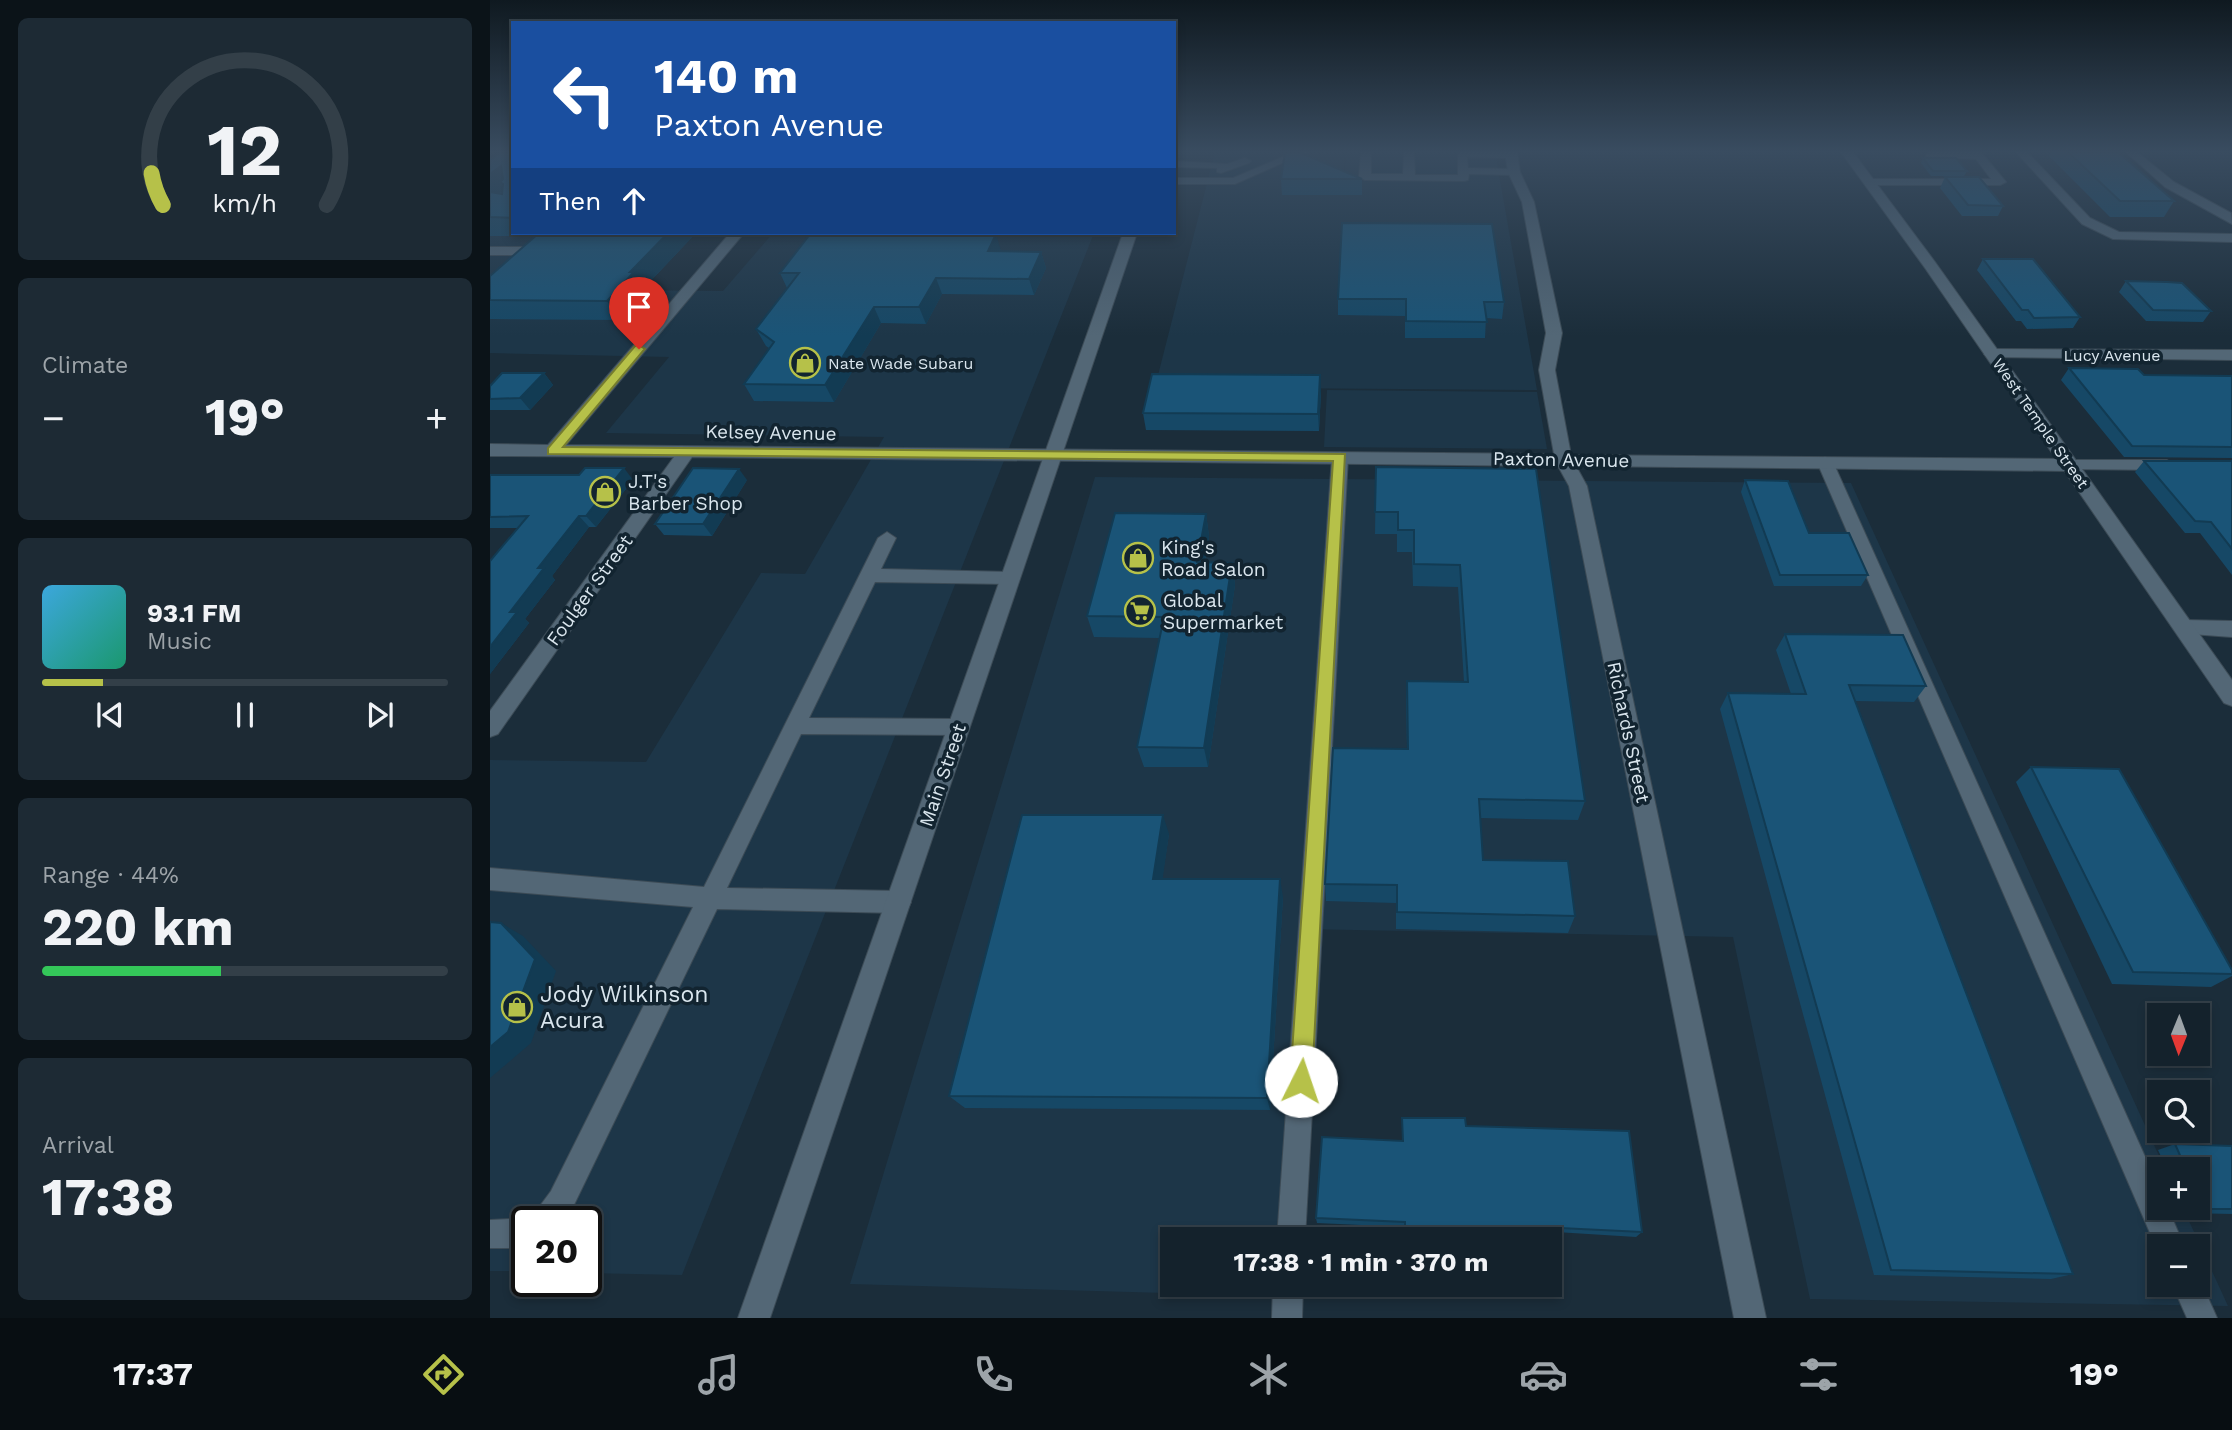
<!DOCTYPE html>
<html lang="en">
<head>
<meta charset="utf-8">
<style>
	:root { --surface:#14222c; --page:#1d2a34; --text:#f1f3f6; --muted:#9da4a9; --line:#333f48; --accent:#b6c149 }
	body { margin:0; font-family:"Work Sans",sans-serif; background:var(--page); color:var(--text); height:100vh; display:flex; flex-direction:column; font-size:26px; white-space:nowrap }
	* { box-sizing:border-box; margin:0 }
	p { font-size:23px; color:var(--muted) }
	.icon { flex:none; width:38px; height:38px; fill:none; stroke:currentColor; stroke-width:2; stroke-linecap:round; stroke-linejoin:round }
	.map { position:relative; flex:1; overflow:hidden }
	.side { display:flex; flex-direction:column; gap:18px; padding:18px; background:#0b1318; width:490px }
	.side>* { flex:none }
	.top-card { position:absolute; left:21px; top:21px; width:665px; height:214px; border-radius:0px; box-shadow:0 4px 10px #0003,0 0 0 2px var(--line); background:#1a4fa0; color:#fff; overflow:hidden }
	.needle { width:46px; rotate:181deg }
	.tools { position:absolute; left:1657px; top:1003px; display:grid; gap:14px }
	.tools a { display:grid; place-items:center; width:63px; height:63px; border-radius:0px; background:var(--surface); box-shadow:0 4px 10px #0003,0 0 0 2px var(--line); font-size:35px }
	.speed { position:absolute; left:21px; top:1206px; display:flex; gap:14px; font-size:35px; font-weight:700; text-align:center }
	.speed>* { display:grid; place-content:center; width:91px; height:91px; border-radius:50%; background:var(--surface); box-shadow:0 4px 10px #0003,0 0 0 2px var(--line); line-height:1 }
	.speed .limit { border:4px solid #111; border-radius:10px; background:#fff; color:#111 }
	.pin { position:absolute; display:grid; place-items:center; width:60px; height:60px; color:#fff; margin:-72px -30px; border-radius:50% 50% 50% 0; rotate:-45deg; box-shadow:0 0 7px #0007 }
	.pin .icon { rotate:45deg }
	.me { position:absolute; width:77px; margin:-38px; rotate:4deg; stroke-linejoin:round; filter:drop-shadow(0 0 5px #0008) }
	.turn { display:flex; align-items:center; gap:24px; height:147px; padding:0 28px; font-size:32px }
	.turn .icon { width:91px; height:91px; stroke-width:2.5 }
	.turn b { display:block; font-size:49px; line-height:60px }
	.then { display:flex; align-items:center; height:66px; padding:0 28px; background:#0003; gap:14px; font-size:26px }
	.big { font-size:52px; font-weight:700; line-height:1.1 }
	.side .card { flex:1; display:flex; flex-direction:column; justify-content:center; gap:10px; min-width:0; padding:0 24px; border-radius:10px; background:var(--page) }
	.side .dial { align-items:center; gap:0 }
	.dial svg { height:182px; overflow:visible; fill:none; stroke:var(--line); stroke-width:7; stroke-linecap:round; text-anchor:middle }
	.dial text { fill:var(--text); stroke:none }
	.song { display:flex; align-items:center; gap:21px }
	.cover { width:84px; height:84px; border-radius:10px; background:linear-gradient(135deg,hsl(200 70% 55%),hsl(160 70% 35%)) }
	.played { height:7px; border-radius:4px; background:linear-gradient(90deg,var(--accent) 15%,var(--line) 15%) }
	.keys { display:flex; justify-content:space-around; direction:ltr }
	.heat { display:flex; justify-content:space-between; align-items:center; font-size:38px; direction:ltr }
	.charge { height:10px; border-radius:5px; background:linear-gradient(90deg,#34c759 44%,var(--line) 0) }
	.trip { position:absolute; left:670px; top:1227px; width:402px; height:70px; border-radius:0px; background:var(--surface); box-shadow:0 4px 10px #0003,0 0 0 2px var(--line); font-weight:700; line-height:70px; text-align:center }
	.menu { display:flex; height:112px; justify-content:space-around; align-items:center; background:#080e12; color:var(--muted) }
	.menu .icon { width:49px; height:49px }
	.menu .selected { color:var(--accent) }
	.menu b { font-size:32px; color:var(--text) }
	main { display:flex; flex:1; min-height:0 }
	.map>svg:first-child { display:block }
	.built { fill:#1d3648; fill-rule:evenodd }
	.lines { fill:none; stroke-linecap:round; stroke-linejoin:round }
	.lane-casing { stroke:#3c4b56; stroke-width:2 }
	.street-casing { stroke:#3c4b56; stroke-width:2 }
	.secondary-casing { stroke:#3c4b56; stroke-width:2 }
	.lane { fill:#536776; fill-rule:evenodd }
	.street { fill:#536776; fill-rule:evenodd }
	.secondary { fill:#536776; fill-rule:evenodd }
	.wall { fill:#164866 }
	.shaded-wall { fill:#123b53 }
	.building { fill:#1a5477; stroke:#123b53; stroke-width:2 }
	.route { fill:#b6c149; stroke:#767d2f; stroke-width:2 }
	.labels { text-anchor:middle; stroke-width:7; stroke-linejoin:round; paint-order:stroke }
	.far-street-label { font-size:16px; fill:#dae6ee; stroke:#122430 }
	.far-poi-label { font-size:16px; fill:#dae6ee; stroke:#122430; text-anchor:start }
	.street-label { font-size:19px; fill:#dae6ee; stroke:#122430 }
	.poi-label { font-size:19px; fill:#dae6ee; stroke:#122430; text-anchor:start }
	.near-poi-label { font-size:23px; fill:#dae6ee; stroke:#122430; text-anchor:start }
</style>
</head>
<body>
<main>
<section class="side">
<div class="card dial"><svg viewBox="0 0 100 80">
<path d="M14 69A42 42 0 1 1 86 69"/>
<path d="M14 69A42 42 0 0 1 9 55" stroke="#b6c149"/>
<text x="50" y="56" font-size="32" font-weight="700">12</text>
<text x="50" y="72" font-size="11">km/h</text>
</svg></div>
<div class="card"><p>Climate</p>
<div class="heat"><a>−</a><b class="big">19°</b><a>+</a></div>
</div>
<div class="card">
<div class="song"><i class="cover"></i><div><b>93.1 FM</b><p>Music</p></div></div>
<div class="played"></div>
<div class="keys"><svg class="icon" aria-label="previous" viewBox="0 0 24 24"><path d="M18 5L8 12l10 7zM5 5v14"/></svg><svg class="icon" aria-label="pause" viewBox="0 0 24 24"><path d="M8 5v14M16 5v14"/></svg><svg class="icon" aria-label="next" viewBox="0 0 24 24"><path d="M6 5l10 7-10 7zM19 5v14"/></svg></div>
</div>
<div class="card"><p>Range · 44%</p><b class="big">220 km</b><div class="charge"></div></div>
<div class="card"><p>Arrival</p><b class="big">17:38</b></div>
</section>
<div class="map">
<svg width="1742" height="1318" viewBox="0 0 1742 1318">
	<rect width="100%" height="100%" fill="#1b2d3a"/>
	<g class="built">
		<path d="M725 152H855L853 196 856 152H1005L1047 390 665 387Z"/>
		<path d="M23 153V233H74L0 299V171Z"/>
		<path d="M283 233H604L192 1275 96 1273V1222H37V1271H0V760L156 762 271 573 315 574 394 437 116 433 179 357 0 353V302L15 289 233 291Z"/>
		<path d="M837 390 1047 392 1057 449 834 447Z"/>
		<path d="M605 477 1361 483 1675 1169H1670V1208H1693L1738 1306 1320 1299 1243 937 812 929 786 1239H682V1284L783 1285 782 1296 360 1284ZM1670 1246H1708V1284H1670Z"/>
	</g>
	<g class="lines">
		<g class="lane-casing">
			<g id="lane">
				<path d="M804 152H817L745 184H684V178H743Z"/>
				<path d="M871 152H881V174H913L914 152H924L925 175H968V152L1025 153 1026 155 1021 158 977 157 978 168 1024 169 1030 172 1024 175 979 174 978 180 974 181 875 180 869 177Z"/>
				<path d="M1441 152H1491L1516 182 1510 185H1379L1373 182 1379 179H1501L1486 159 1437 157 1436 155Z"/>
				<path d="M1526 152H1537L1600 218 1629 232 1742 234V242L1623 239 1592 224Z"/>
				<path d="M1636 152H1647L1684 182 1741 213 1742 224 1675 187Z"/>
				<path d="M755 158 761 161 759 163 731 173 727 172V168L684 167V161L737 164Z"/>
				<path d="M0 247H52L58 251 52 255H0Z"/>
				<path d="M850 452 858 457 815 1239H787L842 457Z"/>
				<path d="M1335 457 1343 462 1670 1190V1208H1678L1694 1246H1670V1256L1327 462Z"/>
				<path d="M1580 460H1677L1685 465 1677 470 1574 469 1572 465Z"/>
				<path d="M397 532 406 538 391 569 520 572 526 573 529 578 526 583 520 584 385 582 319 718 469 719 476 721 479 727 476 733 469 735 311 734 237 888 409 891 417 894 421 902 417 910 409 913 227 909 81 1211 73 1222H37V1245L27 1248H0V1220L41 1218 61 1191 203 907 0 890V868L214 887 388 538Z"/>
				<path d="M1708 1275 1727 1318H1697L1682 1284H1708Z"/>
				<path d="M783 1284H813L812 1318H782Z"/>
			</g>
		</g>
		<g class="street-casing">
			<g id="street">
				<path d="M1015 152H1027L1030 172 1044 202 1072 333 1065 370 1081 455 1580 459 1589 465 1580 471 1086 466 1097 486 1276 1318H1244L1079 486 1068 466 202 457 8 734 0 737V711L184 457 0 456V444L58 445 240 233H254L76 445 1064 454 1049 370 1056 333 1032 202 1018 172Z"/>
				<path d="M1502 349 1742 350V360L1497 357 1494 354Z"/>
				<path d="M1694 620 1742 621V637L1687 633 1684 628 1687 623Z"/>
			</g>
		</g>
		<g class="secondary-casing">
			<g id="secondary">
				<path d="M1351 152H1363L1445 262 1742 680V706L1734 703 1435 268Z"/>
				<path d="M633 233H647L280 1318H248Z"/>
			</g>
		</g>
		<use href="#lane" class="lane"/>
		<use href="#street" class="street"/>
		<use href="#secondary" class="secondary"/>
	</g>
	<g class="wall">
		<path d="M23 152V233H206L154 288 156 291 130 320 0 319V276L45 236H0V160Z"/>
		<path d="M1561 152H1628L1684 201 1674 217H1620L1559 156Z"/>
		<path d="M1433 158 1477 171 1474 176H1441L1431 163Z"/>
		<path d="M1455 177 1513 206 1508 216H1472L1450 188Z"/>
		<path d="M791 179H872V195H792Z"/>
		<path d="M1002 224 1014 302 1012 319 996 318 995 338H915V316L848 315V299Z"/>
		<path d="M511 251 551 252 556 268 544 295 452 294 436 324 391 323 344 402 264 401 254 384 279 348 276 346 266 329 297 288 290 273Z"/>
		<path d="M1493 259 1590 317 1583 328 1537 329 1531 321H1526L1487 270Z"/>
		<path d="M1636 281 1721 311 1713 322 1656 321 1629 292Z"/>
		<path d="M1579 368 1654 375 1742 376V458L1634 457 1571 380Z"/>
		<path d="M54 373 63 385 40 410H0V386Z"/>
		<path d="M831 392 829 431 656 430 653 413Z"/>
		<path d="M1654 461H1742V575L1710 533H1695L1645 472Z"/>
		<path d="M886 467 1046 469 1095 801 1088 820 990 818 993 860 1085 916 1078 933 906 929V903L836 901 835 884 917 749 916 701 917 681 974 682 968 587 923 586 922 552H907V534H885Z"/>
		<path d="M0 475 143 480 106 527H99L62 576 65 580 35 619 39 623 0 674 28 528H0Z"/>
		<path d="M257 480 222 536 174 535 165 524Z"/>
		<path d="M1255 480 1319 533 1378 575 1371 586H1284L1251 492Z"/>
		<path d="M716 514 719 536 715 562 742 563 745 585 718 767H654L647 747 669 638 604 637 597 616Z"/>
		<path d="M1295 634 1436 686 1424 702 1365 701 1583 1274 1561 1279 1384 1275 1230 709 1238 693 1301 694 1286 650Z"/>
		<path d="M1541 767 1742 970V976L1721 987 1622 984 1526 782Z"/>
		<path d="M679 834 672 879 793 897 780 1110 475 1108 459 1096Z"/>
		<path d="M912 1118 976 1126 1152 1232 1146 1237 1050 1231V1234L1046 1238 995 1236V1233L914 1234V1227L827 1223 826 1218 912 1141Z"/>
		<path d="M1685 1144 1742 1146V1214L1697 1213 1694 1208H1708V1169H1677L1668 1150Z"/>
	</g>
	<g class="shaded-wall">
		<path d="M11 166 13 184 10 182 15 189 0 200V207V174Z"/>
		<path d="M178 233H206L154 288 156 291 130 320 117 301 140 272Z"/>
		<path d="M506 234 511 251 503 267 498 251Z"/>
		<path d="M551 252 556 268 544 295 539 279Z"/>
		<path d="M446 278 452 294 436 324 429 307Z"/>
		<path d="M384 307 391 323 344 402 335 385Z"/>
		<path d="M54 373 63 385 40 410 30 398Z"/>
		<path d="M830 375 831 392 829 431 828 414Z"/>
		<path d="M134 468 143 480 106 527 96 516Z"/>
		<path d="M249 469 257 480 222 536 213 524Z"/>
		<path d="M716 514 719 536 711 584 707 562Z"/>
		<path d="M89 516 99 527 62 576 65 580 35 619 39 623 0 674V647L48 568Z"/>
		<path d="M742 563 745 585 718 767 714 748Z"/>
		<path d="M673 815 679 834 670 897 663 879Z"/>
		<path d="M790 879 793 897 780 1110 777 1098Z"/>
		<path d="M11 923 33 936 66 971 41 1043 0 1078V1047Z"/>
	</g>
	<g class="building">
		<path d="M11 152H23V218L0 217V192L12 194 13 184 10 182 13 179 11 166 0 174V160Z"/>
		<path d="M795 152H809L872 179H791Z"/>
		<path d="M1578 152H1628L1684 201H1630Z"/>
		<path d="M1433 158H1466L1477 171H1443Z"/>
		<path d="M1455 177H1489L1513 206 1478 205Z"/>
		<path d="M852 223 1002 224 1014 302H994L997 322 916 321V299H848Z"/>
		<path d="M49 233H178L140 272H144L117 301 0 300V276Z"/>
		<path d="M321 233 506 234 498 251 551 252 539 279 446 278 429 307H384L335 385 254 384 284 342 266 329 309 273H290Z"/>
		<path d="M1493 259H1543L1590 317 1544 318 1538 310H1532Z"/>
		<path d="M1636 281 1677 282 1692 283 1721 311 1663 310Z"/>
		<path d="M1579 368 1648 369 1654 375 1742 376V447L1642 446Z"/>
		<path d="M12 373H54L30 398 0 399V386Z"/>
		<path d="M662 374 830 375 828 414 653 413Z"/>
		<path d="M1654 461H1742V549L1721 522 1705 521Z"/>
		<path d="M886 467 1046 469 1095 801 989 799 993 860 1078 861 1085 916 907 912V885L835 884 843 748 918 749 917 681 978 682 970 565 924 564V530H908V512H885Z"/>
		<path d="M95 468H134L96 516H89L48 568H54L20 612H27L0 647V561L38 516 0 517V475H89Z"/>
		<path d="M203 468 249 469 213 524H165Z"/>
		<path d="M1255 480 1298 481 1319 533H1359L1378 575H1290Z"/>
		<path d="M625 513 716 514 707 562 742 563 714 748 647 747 674 617 597 616Z"/>
		<path d="M1295 634 1413 635 1436 686 1359 685 1583 1274 1401 1270 1238 693 1316 694Z"/>
		<path d="M1541 767 1629 769 1742 970V974L1643 972Z"/>
		<path d="M532 815H673L663 879H790L777 1098 459 1096Z"/>
		<path d="M0 922 11 923 45 959 18 1032 0 1047Z"/>
		<path d="M912 1118H975L976 1126 1139 1131 1152 1232 1050 1227V1234L998 1232V1229L915 1230V1222L826 1218 832 1137 913 1141Z"/>
		<path d="M1685 1144 1742 1146V1209H1714L1708 1195V1169H1696Z"/>
	</g>
	<linearGradient id="sky" x2="0" y2="1"><stop stop-color="#0f1920"/><stop offset="0.45" stop-color="#394c60"/><stop offset="1" stop-color="#394c60" stop-opacity="0"/></linearGradient>
	<rect width="1742" height="336" fill="url(#sky)"/>
	<path class="route" d="M149 345 155 349 153 351 73 447 855 454 822 1081 819 1088 811 1092 803 1088 800 1081 843 461 58 454V448L145 346Z"/>
	<defs>
		<g id="shop-ring" transform="scale(1.575)"><circle r="9.5" fill="#122430" stroke="#b6c149" stroke-width="1.5"/><path d="M-5-2.5h2.3a2.7 3.5 0 0 1 5.4 0H5L5.5 6h-11ZM-1.5-2.5h3a1.5 2.3 0 0 0-3 0Z" fill="#b6c149"/></g>
		<g id="supermarket-ring" transform="scale(1.575)"><circle r="9.5" fill="#122430" stroke="#b6c149" stroke-width="1.5"/><path d="M-6-5.5h2.5l.6 2H6L4.5 2H-2.5L-4.4-4H-6ZM-1.5 3.2a1.3 1.3 0 1 0 .1 0ZM3 3.2a1.3 1.3 0 1 0 .1 0Z" fill="#b6c149"/></g>
	</defs>
	<g fill-rule="evenodd">
		<use href="#shop-ring" x="315" y="363"/>
		<use href="#shop-ring" x="115" y="492"/>
		<use href="#shop-ring" x="648" y="558"/>
		<use href="#supermarket-ring" x="650" y="611"/>
		<use href="#shop-ring" x="27" y="1007"/>
	</g>
	<g class="labels">
		<g class="far-street-label">
			<text x="1622" y="361">Lucy Avenue</text>
			<text transform="translate(1551 423) rotate(55)" y="6">West Temple Street</text>
		</g>
		<g class="far-poi-label">
			<text x="338" y="369">Nate Wade Subaru</text>
		</g>
		<g class="street-label">
			<text transform="translate(281 432) rotate(1)" y="7">Kelsey Avenue</text>
			<text transform="translate(1071 459) rotate(1)" y="7">Paxton Avenue</text>
			<text transform="translate(99 590) rotate(-54)" y="7">Foulger Street</text>
			<text transform="translate(1139 732) rotate(78)" y="7">Richards Street</text>
			<text transform="translate(452 775) rotate(-71)" y="7">Main Street</text>
		</g>
		<g class="poi-label">
			<text x="138" y="488">J.T's<tspan x="138" dy="22">Barber Shop</tspan></text>
			<text x="671" y="554">King's<tspan x="671" dy="22">Road Salon</tspan></text>
			<text x="673" y="607">Global<tspan x="673" dy="22">Supermarket</tspan></text>
		</g>
		<g class="near-poi-label">
			<text x="50" y="1002">Jody Wilkinson<tspan x="50" dy="26">Acura</tspan></text>
		</g>
	</g>
</svg>
<div class="tools">
<a><svg class="needle" viewBox="-14 -14 28 28"><path d="M0-13l5 13h-10z" fill="#e53935"/><path d="M0 13l5-13h-10z" fill="#9da4a9"/></svg></a>
<a><svg class="icon" aria-label="search" viewBox="0 0 24 24"><circle cx="10" cy="10" r="6"/><path d="M15 15l6 6"/></svg></a>
<a>+</a>
<a>−</a>
</div>
<div class="speed"><div class="limit">20</div></div>
<div class="pin" style="left:149px;top:349px;background:#d93025"><svg class="icon" aria-label="arrive" viewBox="0 0 24 24"><path d="M6 21V4h12l-3 4 3 4H6"/></svg></div>
<svg class="me" style="left:811px;top:1081px" viewBox="-20 -20 40 40"><circle r="19" fill="#fff"/><path d="M0-13L10 11 0 6-10 11z" fill="#b6c149"/></svg>
<div class="trip">17:38 · 1 min · 370 m</div>
<div class="top-card">
<div class="turn"><svg class="icon" aria-label="left" viewBox="0 0 24 24"><path d="M17 20v-9H6M10 6l-5 5 5 5"/></svg><div><b>140 m</b>Paxton Avenue</div></div>
<div class="then">Then<svg class="icon" aria-label="ahead" viewBox="0 0 24 24"><path d="M12 20V5M6 11l6-6 6 6"/></svg></div>
</div>
</div>
</main>
<nav class="menu">
<b>17:37</b>
<svg class="icon selected" aria-label="directions" viewBox="0 0 24 24"><path d="M12 3l9 9-9 9-9-9zM9 14v-3h6M13 9l2 2-2 2"/></svg>
<svg class="icon" aria-label="music" viewBox="0 0 24 24"><path d="M9 18V5l10-2v13"/><circle cx="6" cy="18" r="3"/><circle cx="16" cy="16" r="3"/></svg>
<svg class="icon" aria-label="phone" viewBox="0 0 24 24"><path d="M5 4h4l2 5-3 2q2 4 5 5l2-3 5 2v4C11 20 4 13 5 4z"/></svg>
<svg class="icon" aria-label="climate" viewBox="0 0 24 24"><path d="M12 3v18M4 7l16 10M4 17L20 7"/></svg>
<svg class="icon" aria-label="car" viewBox="0 0 24 24"><path d="M5 17H2v-5l4-1 3-4h7l3 4 3 1v5h-3M9 17h6M6 11h13"/><circle cx="7" cy="17" r="2"/><circle cx="17" cy="17" r="2"/></svg>
<svg class="icon" aria-label="filters" viewBox="0 0 24 24"><path d="M4 7h16M4 17h16"/><circle cx="9" cy="7" r="2"/><circle cx="15" cy="17" r="2"/></svg>
<b>19°</b>
</nav>
</body>
</html>
